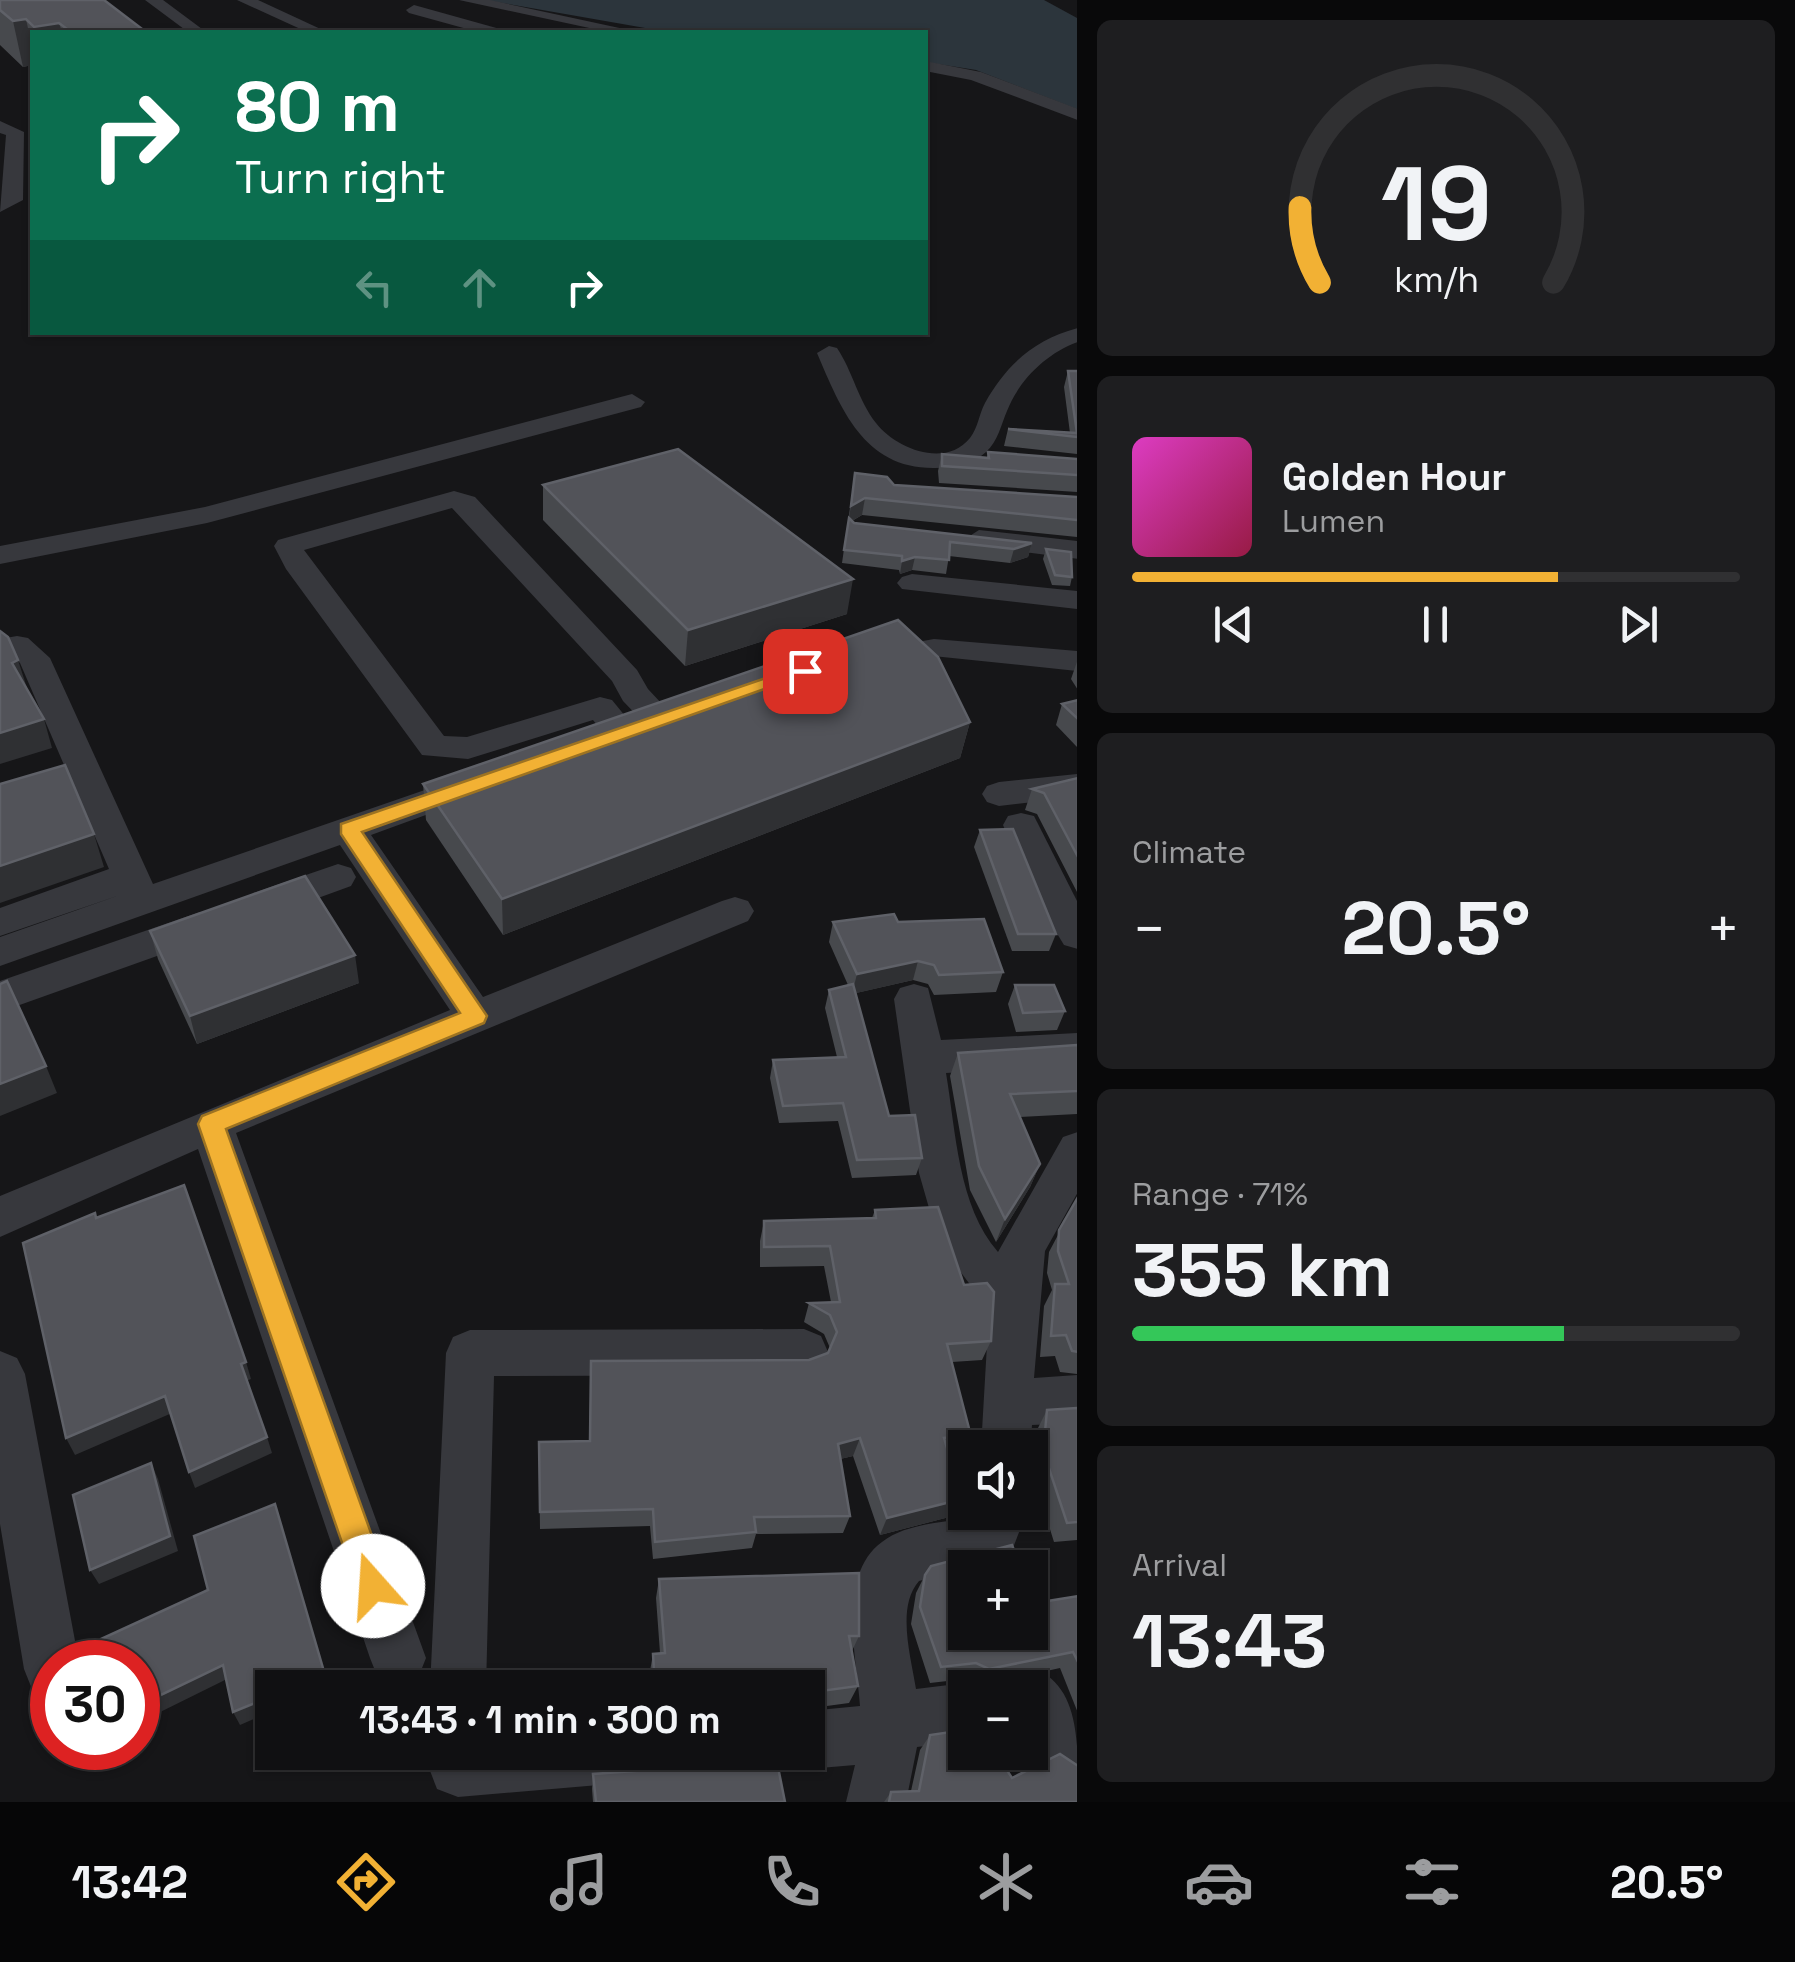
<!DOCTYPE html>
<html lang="en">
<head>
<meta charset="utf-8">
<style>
	:root { --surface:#101012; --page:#1e1e20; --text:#f1f3f6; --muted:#9c9d9f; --line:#303032; --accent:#f2b134 }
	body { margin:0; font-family:"Space Grotesk",sans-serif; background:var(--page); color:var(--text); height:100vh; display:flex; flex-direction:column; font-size:38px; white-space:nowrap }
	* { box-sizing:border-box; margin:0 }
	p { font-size:32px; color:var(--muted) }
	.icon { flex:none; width:55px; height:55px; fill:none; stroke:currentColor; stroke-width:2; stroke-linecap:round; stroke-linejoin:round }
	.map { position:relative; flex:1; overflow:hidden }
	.panel { display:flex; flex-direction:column; gap:20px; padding:20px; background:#09090a; width:718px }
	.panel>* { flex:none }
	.hud { position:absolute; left:30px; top:30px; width:898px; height:305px; border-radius:0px; box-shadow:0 2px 8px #0004,0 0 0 2px var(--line); background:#0b6e4f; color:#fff; overflow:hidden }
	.controls { position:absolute; left:948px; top:1430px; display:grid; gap:20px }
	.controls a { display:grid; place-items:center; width:100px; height:100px; border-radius:0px; background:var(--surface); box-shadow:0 2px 8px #0004,0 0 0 2px var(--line); font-size:50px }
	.speed { position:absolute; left:30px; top:1640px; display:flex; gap:20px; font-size:50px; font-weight:700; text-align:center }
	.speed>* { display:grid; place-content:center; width:130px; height:130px; border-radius:50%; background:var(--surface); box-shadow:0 2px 8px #0004,0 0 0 2px var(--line); line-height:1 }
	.speed .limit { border:15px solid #d22; background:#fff; color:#111 }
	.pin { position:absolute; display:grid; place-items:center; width:85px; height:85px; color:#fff; margin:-42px; border-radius:20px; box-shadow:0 5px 15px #0006 }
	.me { position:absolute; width:110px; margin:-55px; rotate:341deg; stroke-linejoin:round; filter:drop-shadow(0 0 8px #0008) }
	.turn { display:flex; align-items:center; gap:35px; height:210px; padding:0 40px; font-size:45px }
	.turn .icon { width:130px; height:130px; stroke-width:2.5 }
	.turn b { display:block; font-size:70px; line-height:85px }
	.lanes { display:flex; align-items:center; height:95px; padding:0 40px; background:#0003; justify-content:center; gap:50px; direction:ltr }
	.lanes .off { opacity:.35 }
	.big { font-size:75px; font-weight:600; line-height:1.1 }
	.panel .tile { flex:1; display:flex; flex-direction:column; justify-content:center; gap:15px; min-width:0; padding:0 35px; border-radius:15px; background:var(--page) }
	.panel .dial { align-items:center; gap:0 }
	.dial svg { height:260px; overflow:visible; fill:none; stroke:var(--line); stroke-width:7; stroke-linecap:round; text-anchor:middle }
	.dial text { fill:var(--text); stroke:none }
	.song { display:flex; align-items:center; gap:30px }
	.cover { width:120px; height:120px; border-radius:15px; background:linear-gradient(135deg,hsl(310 70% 55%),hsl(340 70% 35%)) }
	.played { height:10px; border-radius:5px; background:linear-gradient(90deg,var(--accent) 70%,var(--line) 70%) }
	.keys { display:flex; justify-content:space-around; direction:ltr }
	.heat { display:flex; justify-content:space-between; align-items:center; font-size:55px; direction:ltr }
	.charge { height:15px; border-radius:8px; background:linear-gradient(90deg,#34c759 71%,var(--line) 0) }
	.trip { position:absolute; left:255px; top:1670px; width:570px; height:100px; border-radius:0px; background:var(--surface); box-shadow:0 2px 8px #0004,0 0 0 2px var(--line); font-weight:600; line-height:100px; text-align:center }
	.menu { display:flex; height:160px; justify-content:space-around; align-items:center; background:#060607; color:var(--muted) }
	.menu .icon { width:70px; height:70px }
	.menu .active { color:var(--accent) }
	.menu b { font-size:45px; color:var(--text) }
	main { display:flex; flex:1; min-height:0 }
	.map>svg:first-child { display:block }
	.water { fill:#2c353c }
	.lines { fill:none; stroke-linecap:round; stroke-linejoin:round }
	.minor { fill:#37383d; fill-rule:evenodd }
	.wall { fill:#47494d }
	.shaded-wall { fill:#2f3033 }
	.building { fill:#525359; stroke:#5f6168; stroke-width:2.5 }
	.route { fill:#f2b134; stroke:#9d7322; stroke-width:2.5 }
</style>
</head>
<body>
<main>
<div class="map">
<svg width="1078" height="1802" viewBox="0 0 1078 1802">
	<rect width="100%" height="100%" fill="#161618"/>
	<path class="water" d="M485 0H1044L1077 18V109L976 70 925 62V32H668Z"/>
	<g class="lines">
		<g class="minor">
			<path d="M145 0H163L206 32H188Z"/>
			<path d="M237 0H258L327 32H307Z"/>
			<path d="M459 0H490L638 32H608Z"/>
			<path d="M414 5 500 29 502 32H478L409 13 406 10Z"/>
			<path d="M925 61 981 72 1078 109V120L971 80 925 71Z"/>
			<path d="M0 121 24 132 23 200 0 212 6 135 0 133Z"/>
			<path d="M1078 328V342C1047 353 1019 380 1007 411 1001 425 998 441 986 452 973 464 952 468 935 468 864 469 841 409 817 353L829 346 837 348C853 372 858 400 876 423 895 448 945 469 970 438 978 428 979 414 985 403 1006 365 1035 339 1078 328Z"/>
			<path d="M632 394 645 402 641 407 207 523 0 564V546L205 507Z"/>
			<path d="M454 491 475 497 637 670 648 689 677 720 672 727H648L623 701 612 681 452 508 304 550 444 736 467 737 600 697 612 700 639 733 634 741H610L593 720 468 759 422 755 286 569 274 546 278 540Z"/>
			<path d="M979 530 1078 541V559L969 545 965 539Z"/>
			<path d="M912 574 1078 591V609L902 589 897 583 902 577Z"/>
			<path d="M17 636 28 638 50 658 153 884 474 773 486 777 491 785 486 793 371 835 483 997 722 901 735 897 748 901 754 911 748 921 236 1133 426 1658 418 1678 398 1686 378 1678 370 1658 198 1149 0 1237V1196L450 1010 340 845 0 966V937L120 895 0 936V908L109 869 20 663 11 655 0 657V639Z"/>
			<path d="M934 639 1078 651V671L923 655 918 648 923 641Z"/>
			<path d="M1078 774V797L999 806 987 802 982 794 987 786 999 782Z"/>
			<path d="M1021 813 1034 816 1078 903V949L1064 945 1028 886 1003 825 1008 816Z"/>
			<path d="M338 864 351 868 356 877 351 886 266 917 253 913 247 903 253 893Z"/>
			<path d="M200 912 213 916 219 926 213 936 0 1012V981Z"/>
			<path d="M914 984 928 988 941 1040 1078 1033V1065L946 1073C956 1132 958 1206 998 1252L1063 1137 1078 1132V1192L1045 1251 1034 1378 1078 1375V1423L1032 1425 1030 1452V1448H981L989 1310 939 1243 919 1173 894 999 900 988Z"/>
			<path d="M804 1329 821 1336 828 1352 821 1368 804 1375 494 1376 486 1688H430L446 1353 453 1337 470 1330Z"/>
			<path d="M0 1351 17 1358 25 1374 79 1662H52V1697L32 1689 24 1669 0 1524Z"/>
			<path d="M974 1512H1027L1009 1558 919 1581C896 1607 911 1657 916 1689L965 1683 975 1688H965V1741L917 1747 906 1802H846L855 1765 808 1769 787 1761 784 1752H808V1711L860 1706C857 1660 836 1575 882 1542 906 1523 944 1523 972 1517Z"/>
			<path d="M1043 1673C1078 1693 1078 1743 1078 1787 1033 1769 1030 1730 1030 1688H1008Z"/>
			<path d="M435 1752H675L667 1773 646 1781 458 1797 437 1789 429 1768Z"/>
		</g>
	</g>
	<g class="wall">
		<path d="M0 0 146 32H32V65L23 67 0 45Z"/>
		<path d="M1068 371H1078V454L1004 446 1008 429 1070 433 1064 387Z"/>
		<path d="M988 452 1078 459V492L939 483 938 471 942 454 987 457Z"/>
		<path d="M855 473 894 485 1078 497V537L862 515 852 521 854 523 1032 543 1028 557 1010 563 949 556 946 574 912 570 900 574 899 570 842 563Z"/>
		<path d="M543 485 847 614 685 666 543 520Z"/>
		<path d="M1046 549 1072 577 1070 586 1052 585 1043 559Z"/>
		<path d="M1078 659V690L1071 679Z"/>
		<path d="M1078 700V748L1056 725 1062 704Z"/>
		<path d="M970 722 960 758 503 935 426 820 423 784Z"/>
		<path d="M1078 778V894L1037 814 1025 810 1032 789Z"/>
		<path d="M980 830 1056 934 1049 951H1012L974 847Z"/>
		<path d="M833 922H898L1003 972 996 992 934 995 928 984 913 980 856 993 889 1116 922 1158 916 1175 852 1178 838 1121 779 1123 770 1078 773 1060 837 1057 825 1008 829 990 848 985 829 942Z"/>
		<path d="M150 931 359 983 197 1044 158 959Z"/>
		<path d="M1015 985 1065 1011 1057 1030 1016 1032 1008 1004Z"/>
		<path d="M1078 1045V1114L1020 1117 1040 1164 1030 1187 996 1242 970 1190 950 1076 958 1053Z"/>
		<path d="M1078 1197V1374L1060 1372 1055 1356 1040 1357 1044 1306 1052 1290 1047 1273 1049 1252Z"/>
		<path d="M875 1210 964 1285 991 1341 982 1360 952 1362 971 1436 963 1454 949 1455 962 1499 953 1516 880 1535 853 1456 840 1459 850 1516 843 1533 756 1534 752 1548 653 1559 650 1526 540 1529 539 1442 589 1441 591 1361 809 1360 828 1353 830 1348 824 1334 804 1322 809 1303 831 1302 824 1266 760 1267V1241L764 1221 872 1218Z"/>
		<path d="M1078 1408V1540L1054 1542 1030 1465V1448H1028L1047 1410Z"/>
		<path d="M925 1575 1035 1603 1078 1596V1713L1060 1668 978 1686 965 1679 930 1683 911 1624 916 1593Z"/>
		<path d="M659 1579 859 1636 852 1651 858 1686 849 1703 812 1708V1715L808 1724V1688H651L650 1671 653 1654 660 1653 656 1598Z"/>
		<path d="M930 1735 1012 1778 1078 1802H884L891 1792 911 1791 920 1750Z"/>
		<path d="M672 1761 785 1802H593L592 1789 593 1774 649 1770Z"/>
	</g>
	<g class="shaded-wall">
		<path d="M26 19 32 47V65L23 67 13 21Z"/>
		<path d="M59 23 62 32H36L34 27Z"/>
		<path d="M865 498 862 515 848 523 851 506Z"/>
		<path d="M1032 543 1028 557 1010 563 1014 549Z"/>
		<path d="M915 557 912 570 900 574 902 561Z"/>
		<path d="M853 579 847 614 685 666 688 630Z"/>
		<path d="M18 660 27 688 12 663Z"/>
		<path d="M44 719 52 748 0 764V733Z"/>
		<path d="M970 722 960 758 503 935 502 899Z"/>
		<path d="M94 834 104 867 0 903V866Z"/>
		<path d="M355 955 359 983 197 1044 190 1016Z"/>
		<path d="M918 961 913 980 852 994 857 974Z"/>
		<path d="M46 1066 57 1093 0 1116V1084Z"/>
		<path d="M1040 1164 1030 1187 996 1242 1005 1219Z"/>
		<path d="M246 1362 251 1379 246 1381 241 1364Z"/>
		<path d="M165 1396 172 1413 75 1455 66 1438Z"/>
		<path d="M267 1437 272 1453 195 1488 189 1472Z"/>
		<path d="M860 1438 853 1456 832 1461 838 1444Z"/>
		<path d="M151 1463 158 1479 178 1551 99 1584 90 1570Z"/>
		<path d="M962 1499 953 1516 880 1535 887 1518Z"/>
		<path d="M275 1504 329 1688H293Z"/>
		<path d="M223 1665 229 1678 138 1723V1706Z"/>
		<path d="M272 1696V1711L240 1725 233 1712Z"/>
	</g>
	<g class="building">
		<path d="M0 0H104L146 32H71L59 23 34 27 26 19 13 21 0 10Z"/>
		<path d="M1068 371H1078V437L1008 429 1077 433Z"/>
		<path d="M678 449 853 579 688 630 543 485Z"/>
		<path d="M988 452 1078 459V475L942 466V454L989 458Z"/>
		<path d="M855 473 887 477 894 485 1078 497V520L865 498 851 506Z"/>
		<path d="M849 518 854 523 1032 543 1014 549 950 542 949 560 915 557 902 561V556L844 550Z"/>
		<path d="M1046 549 1071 552 1072 577 1055 575Z"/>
		<path d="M898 620 938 657 970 722 502 899 423 784Z"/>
		<path d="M0 631 8 637 18 660 12 663 44 719 0 733Z"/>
		<path d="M1078 700V719L1062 704Z"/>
		<path d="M65 765 94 834 0 866V784Z"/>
		<path d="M1078 778V857L1044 793 1032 789Z"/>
		<path d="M1013 829 1056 934H1018L980 830Z"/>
		<path d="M305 876 355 955 190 1016 150 931Z"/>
		<path d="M894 914 898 922 984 919 1003 972 939 975 934 965 918 961 857 974 833 922Z"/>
		<path d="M7 981 46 1066 0 1084V984Z"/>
		<path d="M853 984 889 1116 915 1115 922 1158 857 1160 843 1103 783 1106 773 1060 846 1057 829 990Z"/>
		<path d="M1015 985H1054L1065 1011 1023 1013Z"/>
		<path d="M1078 1045V1091L1010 1094 1040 1164 1005 1219 979 1166 958 1053Z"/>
		<path d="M184 1185 246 1362 241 1364 267 1437 189 1472 165 1396 66 1438 23 1243 95 1213 96 1218Z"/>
		<path d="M1078 1197V1352L1072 1351 1066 1335 1051 1336 1055 1284H1069L1058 1251 1059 1230Z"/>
		<path d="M938 1207 964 1285 987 1283 994 1292 991 1341 947 1344 971 1436 944 1438 962 1499 887 1518 860 1438 838 1444 850 1516 754 1517 756 1532 655 1542 653 1509 540 1512 539 1442 590 1441 591 1361 809 1360 828 1353 837 1332 830 1315 809 1303 840 1302 830 1246 764 1247V1221L876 1218 875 1210Z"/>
		<path d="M1078 1408V1522L1067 1523 1037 1432 1041 1436 1045 1432 1047 1410Z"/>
		<path d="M151 1463 170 1536 90 1570 73 1495Z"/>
		<path d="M275 1504 325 1675 293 1688H272V1696L233 1712 223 1665 138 1706V1662H107L101 1639 208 1590 194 1536Z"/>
		<path d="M1012 1545 1021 1568H965V1632H1030V1591L1035 1603 1078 1596V1662L1073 1652 989 1669 976 1663 941 1667 920 1607 925 1575 931 1566Z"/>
		<path d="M859 1573V1636H849L858 1686 813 1692 812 1715H808V1688H655L653 1654 665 1653 659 1579Z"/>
		<path d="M416 1678 420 1688H397Z"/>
		<path d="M965 1730V1752H995L1012 1778 1060 1754 1078 1766V1802H889L891 1792 919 1791 930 1735Z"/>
		<path d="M676 1752H775L785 1802H596L593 1774 649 1770 672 1761Z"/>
	</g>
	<path class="route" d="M798 667 815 671 362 832 487 1016 484 1023 226 1129 390 1586 385 1598 373 1603 361 1598 198 1124 202 1116 460 1013 341 834V824Z"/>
</svg>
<div class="controls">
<a><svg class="icon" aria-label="sound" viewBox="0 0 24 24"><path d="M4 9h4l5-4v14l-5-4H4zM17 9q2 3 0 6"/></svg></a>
<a>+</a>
<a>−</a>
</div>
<div class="speed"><div class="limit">30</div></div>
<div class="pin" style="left:805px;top:671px;background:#d93025"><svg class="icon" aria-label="arrive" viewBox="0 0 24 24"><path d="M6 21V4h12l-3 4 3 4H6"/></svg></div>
<svg class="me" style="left:373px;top:1586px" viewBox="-20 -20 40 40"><circle r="19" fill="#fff"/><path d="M0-13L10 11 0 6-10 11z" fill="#f2b134"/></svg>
<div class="trip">13:43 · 1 min · 300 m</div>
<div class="hud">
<div class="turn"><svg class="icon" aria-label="right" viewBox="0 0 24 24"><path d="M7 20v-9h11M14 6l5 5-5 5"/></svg><div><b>80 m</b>Turn right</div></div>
<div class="lanes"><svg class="icon off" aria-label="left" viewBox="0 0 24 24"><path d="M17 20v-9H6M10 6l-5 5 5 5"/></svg><svg class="icon off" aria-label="ahead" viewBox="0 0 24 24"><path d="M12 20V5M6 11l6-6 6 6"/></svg><svg class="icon" aria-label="right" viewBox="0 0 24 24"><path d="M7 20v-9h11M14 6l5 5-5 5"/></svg></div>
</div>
</div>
<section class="panel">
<div class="tile dial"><svg viewBox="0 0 100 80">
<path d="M14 69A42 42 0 1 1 86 69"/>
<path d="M14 69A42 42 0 0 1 8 46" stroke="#f2b134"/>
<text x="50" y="56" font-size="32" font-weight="700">19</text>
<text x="50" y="72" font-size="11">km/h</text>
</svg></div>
<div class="tile">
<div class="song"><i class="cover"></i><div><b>Golden Hour</b><p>Lumen</p></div></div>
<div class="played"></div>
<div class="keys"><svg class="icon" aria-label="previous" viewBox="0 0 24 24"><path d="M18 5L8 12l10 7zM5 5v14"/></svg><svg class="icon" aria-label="pause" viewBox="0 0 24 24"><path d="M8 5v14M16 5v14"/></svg><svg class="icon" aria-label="next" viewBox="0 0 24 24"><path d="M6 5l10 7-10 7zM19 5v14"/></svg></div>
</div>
<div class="tile"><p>Climate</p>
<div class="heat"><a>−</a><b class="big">20.5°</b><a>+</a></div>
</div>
<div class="tile"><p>Range · 71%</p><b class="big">355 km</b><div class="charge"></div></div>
<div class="tile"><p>Arrival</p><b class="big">13:43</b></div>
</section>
</main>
<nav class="menu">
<b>13:42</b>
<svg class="icon active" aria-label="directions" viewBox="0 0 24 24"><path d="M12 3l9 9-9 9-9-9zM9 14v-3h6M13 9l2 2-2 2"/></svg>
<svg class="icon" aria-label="music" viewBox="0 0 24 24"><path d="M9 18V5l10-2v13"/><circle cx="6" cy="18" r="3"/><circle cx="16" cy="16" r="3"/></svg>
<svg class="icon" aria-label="phone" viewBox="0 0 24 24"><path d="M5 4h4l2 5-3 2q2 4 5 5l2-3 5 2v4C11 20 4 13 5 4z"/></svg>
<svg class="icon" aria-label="climate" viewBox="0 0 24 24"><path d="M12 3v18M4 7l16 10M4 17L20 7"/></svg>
<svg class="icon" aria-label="car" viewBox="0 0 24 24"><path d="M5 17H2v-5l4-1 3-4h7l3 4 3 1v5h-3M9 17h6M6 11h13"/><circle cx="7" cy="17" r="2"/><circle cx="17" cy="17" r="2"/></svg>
<svg class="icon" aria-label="filters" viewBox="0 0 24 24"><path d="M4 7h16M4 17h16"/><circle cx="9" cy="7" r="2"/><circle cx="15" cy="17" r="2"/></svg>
<b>20.5°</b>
</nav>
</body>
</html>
